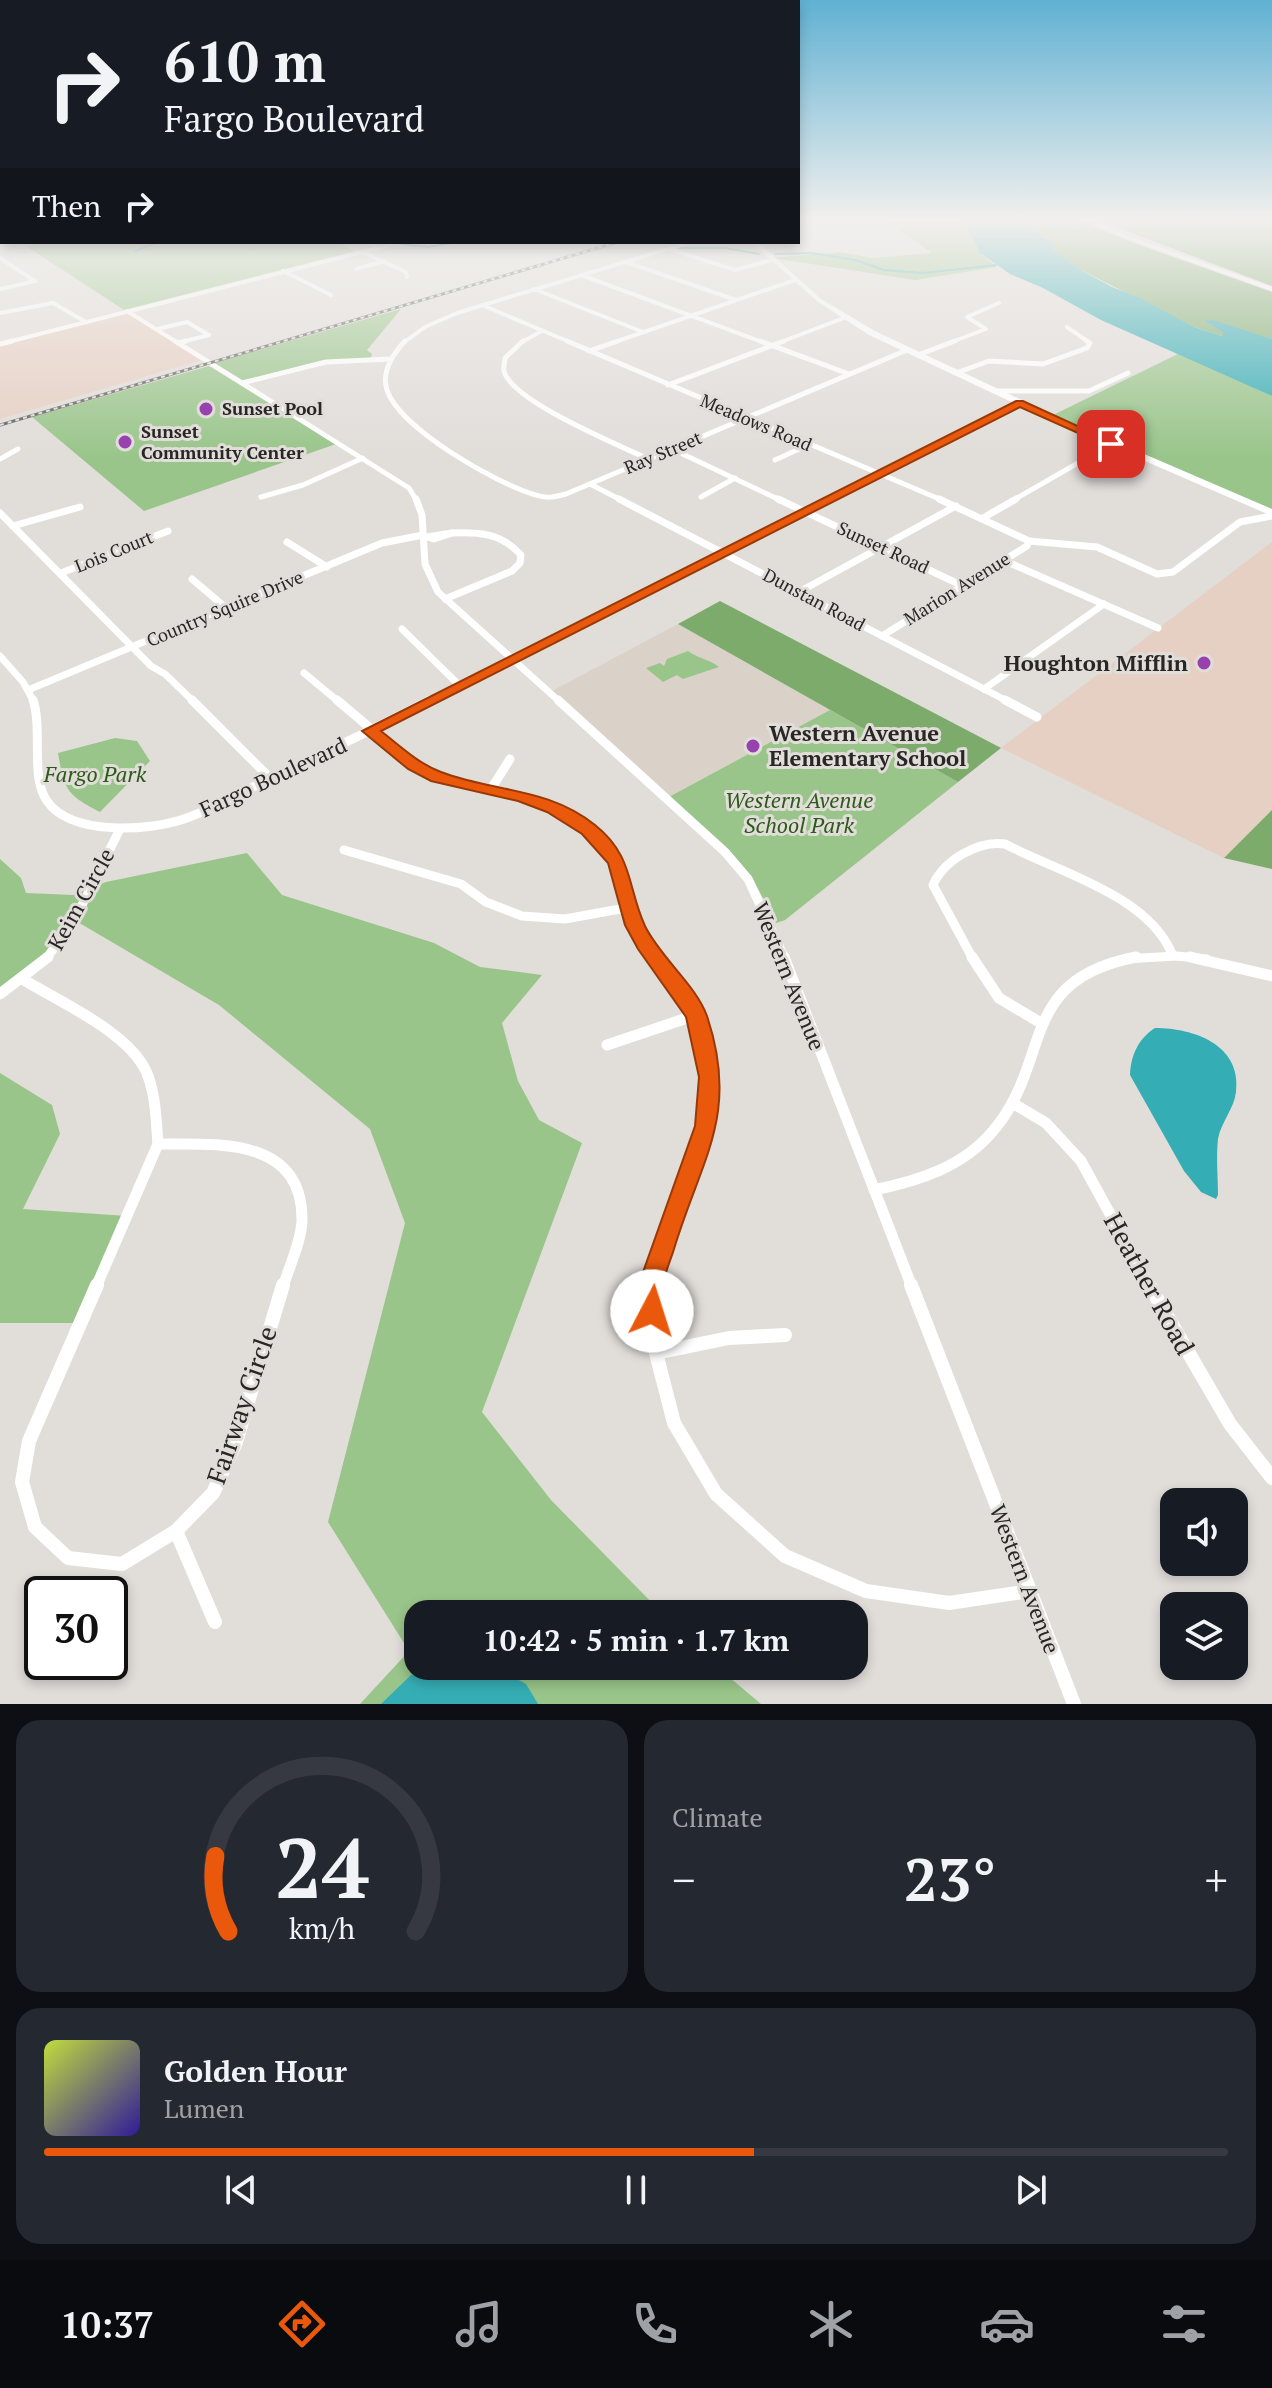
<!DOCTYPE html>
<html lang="en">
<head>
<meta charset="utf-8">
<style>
	:root { --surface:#171b24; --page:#242831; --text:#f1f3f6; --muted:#9ea1a6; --line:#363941; --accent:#ea580c }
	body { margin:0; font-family:"PT Serif",serif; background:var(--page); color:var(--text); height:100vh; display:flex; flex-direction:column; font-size:30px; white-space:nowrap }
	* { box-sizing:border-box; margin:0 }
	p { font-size:26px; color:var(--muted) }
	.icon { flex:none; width:44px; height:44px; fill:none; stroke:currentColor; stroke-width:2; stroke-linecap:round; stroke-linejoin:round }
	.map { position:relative; height:1704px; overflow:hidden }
	.side { display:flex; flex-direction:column; gap:16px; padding:16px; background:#0d0f14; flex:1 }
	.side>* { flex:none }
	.hud { position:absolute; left:0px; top:0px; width:800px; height:244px; box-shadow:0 4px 12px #0003; background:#171b24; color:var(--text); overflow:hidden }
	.tools { position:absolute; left:1160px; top:1488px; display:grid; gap:16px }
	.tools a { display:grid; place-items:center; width:88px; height:88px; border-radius:16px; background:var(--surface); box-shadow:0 4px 12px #0003; font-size:40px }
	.speed { position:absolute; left:24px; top:1576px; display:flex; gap:16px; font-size:40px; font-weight:700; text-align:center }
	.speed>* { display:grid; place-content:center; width:104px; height:104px; border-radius:50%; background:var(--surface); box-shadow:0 4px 12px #0003; line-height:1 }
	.speed .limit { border:4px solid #111; border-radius:12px; background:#fff; color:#111 }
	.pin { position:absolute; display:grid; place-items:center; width:68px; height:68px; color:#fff; margin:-34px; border-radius:16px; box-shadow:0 4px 12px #0006 }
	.me { position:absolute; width:88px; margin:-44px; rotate:5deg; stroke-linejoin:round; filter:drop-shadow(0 0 6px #0008) }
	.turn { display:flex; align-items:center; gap:28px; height:168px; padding:0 32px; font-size:36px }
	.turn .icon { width:104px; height:104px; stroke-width:2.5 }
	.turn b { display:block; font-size:56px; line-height:68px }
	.then { display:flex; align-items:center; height:76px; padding:0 32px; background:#0003; gap:16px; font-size:30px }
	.big { font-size:60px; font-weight:700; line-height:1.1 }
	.side .widget { flex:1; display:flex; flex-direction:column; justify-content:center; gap:12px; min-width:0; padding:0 28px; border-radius:24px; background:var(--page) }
	.side .dial { align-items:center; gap:0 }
	.dial svg { height:208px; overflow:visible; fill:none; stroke:var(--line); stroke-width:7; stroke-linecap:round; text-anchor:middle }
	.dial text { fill:var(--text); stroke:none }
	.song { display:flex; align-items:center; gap:24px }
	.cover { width:96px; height:96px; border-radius:12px; background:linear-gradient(135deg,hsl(70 70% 55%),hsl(250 70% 35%)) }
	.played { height:8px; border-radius:4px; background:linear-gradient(90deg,var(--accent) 60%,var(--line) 60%) }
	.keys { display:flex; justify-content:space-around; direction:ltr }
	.heat { display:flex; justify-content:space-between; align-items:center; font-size:44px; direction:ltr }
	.side .tiles { flex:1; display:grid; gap:16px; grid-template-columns:1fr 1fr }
	.widget:last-child { grid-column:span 2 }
	.trip { position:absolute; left:404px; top:1600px; width:464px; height:80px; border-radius:24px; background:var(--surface); box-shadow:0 4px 12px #0003; font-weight:700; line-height:80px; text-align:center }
	.tab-bar { display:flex; height:128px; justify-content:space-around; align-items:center; background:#090b0e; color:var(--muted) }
	.tab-bar .icon { width:56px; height:56px }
	.tab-bar .on { color:var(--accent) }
	.tab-bar b { font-size:36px; color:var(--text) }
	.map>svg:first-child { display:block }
	.industrial { fill:#e6cfc3 }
	.built { fill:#dad2c8 }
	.green { fill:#99c58a }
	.forest { fill:#7cab6b }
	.water { fill:#35adb4 }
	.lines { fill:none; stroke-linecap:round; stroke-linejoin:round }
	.stream { stroke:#35adb4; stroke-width:2 }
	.street-far5 { stroke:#fff; stroke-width:4 }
	.street-far4 { stroke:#fff; stroke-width:5 }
	.street-far3 { stroke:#fff; stroke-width:7 }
	.street-far2 { stroke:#fff; stroke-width:9 }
	.street-far1 { stroke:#fff; stroke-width:11 }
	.street { stroke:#fff; stroke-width:14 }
	.secondary { fill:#fff; fill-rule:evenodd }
	.primary { fill:#fff; fill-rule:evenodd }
	.rail-casing { stroke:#62605e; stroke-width:3 }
	.rail { stroke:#e1ddd9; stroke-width:2; stroke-dasharray:4; stroke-linecap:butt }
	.route { fill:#ea580c; stroke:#983908; stroke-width:2 }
	.poi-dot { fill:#9742af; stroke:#e1ddd9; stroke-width:3 }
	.labels { text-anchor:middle; stroke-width:6; stroke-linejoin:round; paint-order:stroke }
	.far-poi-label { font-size:18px; font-weight:bold; fill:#292726; stroke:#e1ddd9; text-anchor:start }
	.far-street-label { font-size:18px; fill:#292726; stroke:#e1ddd9 }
	.poi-label { font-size:22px; font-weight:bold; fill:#292726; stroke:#e1ddd9; text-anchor:end }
	.park-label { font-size:22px; font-style:italic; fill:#2d5a1a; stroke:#e1ddd9 }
	.street-label { font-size:22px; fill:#292726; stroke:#e1ddd9 }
	.near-street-label { font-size:26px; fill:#292726; stroke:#e1ddd9 }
</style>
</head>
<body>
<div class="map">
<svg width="1272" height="1704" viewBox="0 0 1272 1704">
	<rect width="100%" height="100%" fill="#e1ddd9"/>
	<g class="industrial">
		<path d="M128 312 202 360 0 419V345Z"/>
		<path d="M1272 542V810L1224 858 1001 748Z"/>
	</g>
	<path class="built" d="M678 624 958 782 785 920 776 923 753 879 724 845 550 692Z"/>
	<g class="green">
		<path d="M882 218H962L980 253 997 267 915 280 773 258 841 252 872 258 932 253Z"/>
		<path d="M46 242H336L355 251 124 310 26 246Z"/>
		<path d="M401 309 367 350 372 354 371 358 320 362 244 381 214 363Z"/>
		<path d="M1180 353 1272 396V510L1051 416Z"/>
		<path d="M209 366 336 444 144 511 32 417Z"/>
		<path d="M688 651C699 659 709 659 719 667L683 679 677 675 663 682 646 668 660 663 664 666 667 659Z"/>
		<path d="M830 710 958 782 785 920 776 923 753 879 724 845 669 797Z"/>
		<path d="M115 738 137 741 150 761 100 812C66 795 64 789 58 753Z"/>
		<path d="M247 853 282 895 434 943 480 967 542 975 502 1023 518 1081 539 1120 582 1143 482 1412 551 1500 663 1614H418V1666H716L761 1704H360L409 1651 328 1522 405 1223 370 1129 219 1005 76 921 54 954 0 994V859L21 878 26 893 73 895 106 882Z"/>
		<path d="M0 1073 52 1105 60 1134 23 1209 127 1216 80 1323H0Z"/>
	</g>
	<g class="forest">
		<path d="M1023 218 1079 220 1134 243 1272 292V339L1246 332 1222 336 1194 327 1077 268 1051 249 1055 245 1031 229Z"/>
		<path d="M1128 218H1272V286L1100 221Z"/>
		<path d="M720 601 1001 748 958 782 678 624Z"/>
		<path d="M1272 810V869L1224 858Z"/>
	</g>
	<g class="water">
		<path d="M962 218H1023L1035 223 1031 224V229L1055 245 1052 249 1077 268 1112 287 1138 297 1194 327 1222 336 1224 333 1205 321 1213 320 1272 339V396L1101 320 1043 288 1010 274 980 253Z"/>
		<path d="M1155 1028C1194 1028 1242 1045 1236 1092 1234 1109 1221 1122 1218 1139 1216 1157 1218 1177 1218 1195L1216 1199 1201 1192 1184 1171 1130 1075C1131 1055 1138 1039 1155 1028Z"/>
		<path d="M438 1666H474L487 1673 510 1675 526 1684 538 1704H381L411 1675Z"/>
	</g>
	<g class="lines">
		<g class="stream">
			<path d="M1032 223 1078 225 1115 222 1145 226 1171 223 1194 227 1219 223 1227 218"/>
			<path d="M361 242H389"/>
			<path d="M400 244 428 247 458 242"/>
			<path d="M675 248H725L759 254"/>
			<path d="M135 251 156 243 175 242"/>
			<path d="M775 254 812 253 855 260 884 270 923 273 996 265"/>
		</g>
		<g class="street-far5">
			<path d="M472 242H526"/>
			<path d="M669 249 735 270 772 260"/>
			<path d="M362 252 406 272 407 277"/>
			<path d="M0 258 35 281"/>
			<path d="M626 262 736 300"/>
			<path d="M356 269 385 261"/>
			<path d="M283 271 331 295"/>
			<path d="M581 275 765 343"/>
			<path d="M0 289 35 281"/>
			<path d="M534 289 643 332"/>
			<path d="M482 305 572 343"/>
			<path d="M127 311 178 343"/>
			<path d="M0 313 53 303 86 322"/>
			<path d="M1067 327 1090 343"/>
			<path d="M157 329 187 322 209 335 178 343"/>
			<path d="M4 343 402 242"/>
			<path d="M403 343 425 327 457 313 691 242"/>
			<path d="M520 343 542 331"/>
			<path d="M612 343 795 280"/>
			<path d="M778 343 844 318"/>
			<path d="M949 343 986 329 967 317 999 303"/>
		</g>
		<g class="street-far4">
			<path d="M175 341 409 488 417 501"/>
			<path d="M405 341C393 354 381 372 387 390 400 429 497 484 536 495 547 499 555 497 566 494L907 350"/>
			<path d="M523 341 505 358C505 362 503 367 504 371 511 401 619 445 648 459"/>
			<path d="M567 341 944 501"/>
			<path d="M760 341 849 374"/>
			<path d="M178 343 186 341"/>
			<path d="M0 344 12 341"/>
			<path d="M589 351 618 341"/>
			<path d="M918 355 955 341"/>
			<path d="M956 373 989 361 1043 364 1087 348 1090 343 1087 341"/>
			<path d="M242 383 326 362 390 359"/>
			<path d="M668 385 784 341"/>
			<path d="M994 391H1089L1128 373"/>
			<path d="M672 449 782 501"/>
			<path d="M0 459 18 449"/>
			<path d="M775 460 808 445"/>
			<path d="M590 484 623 501"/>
			<path d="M261 497 303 485 363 458"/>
			<path d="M701 497 735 478"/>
			<path d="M825 501 1019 403"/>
			<path d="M1012 501 1111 444"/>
		</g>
		<g class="street-far3">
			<path d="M416 499 422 515 425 564 438 592 560 702"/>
			<path d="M619 499 1009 702"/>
			<path d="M778 499 963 586"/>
			<path d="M939 499 1029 541 1097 547 1157 574 1173 572 1240 522 1272 516"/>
			<path d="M0 513 151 666 165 674 194 702"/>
			<path d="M983 518 1016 499"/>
			<path d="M13 526 80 507"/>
			<path d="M452 533 434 539 427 537Z"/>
			<path d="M287 542 327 567"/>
			<path d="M1003 560 1158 628"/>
			<path d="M61 573 168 531"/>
			<path d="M192 579 226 608"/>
			<path d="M799 592 956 506"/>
			<path d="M445 599 512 571 520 563 521 555C501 533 480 532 452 533"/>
			<path d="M402 629 459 685"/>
			<path d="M882 636 1027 546 1029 541"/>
			<path d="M0 656 23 682 34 702"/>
			<path d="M304 673 339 702"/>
			<path d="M984 689 1104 604"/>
			<path d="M28 690 382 543 423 535"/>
			<path d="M427 702 829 499"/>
		</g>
		<g class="street-far2">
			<path d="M33 700C43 730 30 777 47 801 71 836 149 831 184 819 211 810 236 795 261 783 318 756 374 729 430 700"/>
			<path d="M192 700 271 779"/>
			<path d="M337 700 414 765 437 777 522 796 553 808 589 829 617 861 635 925 656 959"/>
			<path d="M558 700 725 852 748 879 785 959"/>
			<path d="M1005 700 1037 717"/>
			<path d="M491 789 510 759"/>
			<path d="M344 850 461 884 486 902 522 916 565 919 631 907"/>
			<path d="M46 959 74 921 120 829"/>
			<path d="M973 959 933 885C944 860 979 840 1005 844 1058 872 1148 895 1172 954"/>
			<path d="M1125 959 1176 956 1207 959"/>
		</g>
		<g class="street-far1">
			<path d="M784 957 912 1287"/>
			<path d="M972 957 999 998 1041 1023"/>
			<path d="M1190 957 1272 976"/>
			<path d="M24 980C60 1002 128 1032 146 1071 156 1094 156 1120 158 1144"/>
			<path d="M0 994 48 957"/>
			<path d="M607 1045 696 1015"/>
			<path d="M1014 1104 1046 1123 1081 1161 1150 1287"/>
			<path d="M158 1144C218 1144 303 1137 302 1221 301 1242 289 1267 283 1287"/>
			<path d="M874 1190C918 1181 963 1167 993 1131 1053 1061 1016 980 1136 957"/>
			<path d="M96 1287 158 1144"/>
			<path d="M651 1287 669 1224 707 1126 710 1077 696 1015 655 957"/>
		</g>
		<g class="street">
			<path d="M97 1285 29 1441 22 1482 35 1527 68 1558 122 1564 176 1531 213 1493 236 1442 283 1285"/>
			<path d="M651 1285 656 1353 674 1423 716 1494 785 1556 866 1591 949 1603 1030 1591"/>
			<path d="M911 1285 1074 1704"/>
			<path d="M1149 1285 1230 1424 1272 1478"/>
			<path d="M656 1353 729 1338 785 1335"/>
			<path d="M176 1531 215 1622"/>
		</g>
		<g class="secondary">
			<path d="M1083 218H1089L1120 233 1272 287V291L1116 235Z"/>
			<path d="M2 233V237L0 238V234Z"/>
		</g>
		<path class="primary" d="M751 242H758L821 299 875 331 1056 416 1272 509V516L1050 420 869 335 817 301Z"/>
		<g class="rail-casing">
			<path id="rail" d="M0 425 618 242"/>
		</g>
		<use href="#rail" class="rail"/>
	</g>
	<linearGradient id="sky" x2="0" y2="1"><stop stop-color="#60b1d3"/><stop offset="0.48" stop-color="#f2f0ee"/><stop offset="1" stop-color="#f2f0ee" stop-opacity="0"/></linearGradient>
	<rect width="1272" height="457" fill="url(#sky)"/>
	<path class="route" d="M1016 401H1023L1117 444 1107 446 1020 407 381 731C400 746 419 764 441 772 493 792 548 787 595 825 634 856 627 887 645 926 660 957 696 985 707 1016 740 1115 701 1159 674 1249 670 1262 663 1277 662 1290 662 1302 666 1309 661 1320L652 1324 643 1320 637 1289 695 1126 699 1077 686 1017 638 949 625 925 608 863 582 834 547 812 518 801 431 781 408 769 362 731Z"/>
	<g class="poi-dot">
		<circle cx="206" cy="409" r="8"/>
		<circle cx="125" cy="442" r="8"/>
		<circle cx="1204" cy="663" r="8"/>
		<circle cx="753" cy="746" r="8"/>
	</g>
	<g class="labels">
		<g class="far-poi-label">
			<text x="222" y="415">Sunset Pool</text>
			<text x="141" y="438">Sunset<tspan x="141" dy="21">Community Center</tspan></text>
		</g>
		<g class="far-street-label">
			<text transform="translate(756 423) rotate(23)" y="6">Meadows Road</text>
			<text transform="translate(663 453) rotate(-23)" y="6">Ray Street</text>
			<text transform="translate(883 548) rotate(25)" y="6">Sunset Road</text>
			<text transform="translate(114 552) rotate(-22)" y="6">Lois Court</text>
			<text transform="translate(957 589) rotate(-32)" y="6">Marion Avenue</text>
			<text transform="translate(814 600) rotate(28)" y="6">Dunstan Road</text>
			<text transform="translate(225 609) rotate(-23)" y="6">Country Squire Drive</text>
		</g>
		<g class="poi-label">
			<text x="1188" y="671">Houghton Mifflin</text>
			<text x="769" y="741" text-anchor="start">Western Avenue<tspan x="769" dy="25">Elementary School</tspan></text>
		</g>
		<g class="park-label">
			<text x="95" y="782">Fargo Park</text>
			<text x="799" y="808">Western Avenue<tspan x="799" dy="25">School Park</tspan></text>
		</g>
		<g class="street-label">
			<text transform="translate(273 777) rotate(-25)" y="8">Fargo Boulevard</text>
			<text transform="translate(81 899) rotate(-61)" y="8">Keim Circle</text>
			<text transform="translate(789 976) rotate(68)" y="8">Western Avenue</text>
			<text transform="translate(1025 1579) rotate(69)" y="8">Western Avenue</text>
		</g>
		<g class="near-street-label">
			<text transform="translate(1149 1284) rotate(61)" y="9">Heather Road</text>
			<text transform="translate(242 1405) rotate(-71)" y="9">Fairway Circle</text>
		</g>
	</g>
</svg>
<div class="tools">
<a><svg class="icon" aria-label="sound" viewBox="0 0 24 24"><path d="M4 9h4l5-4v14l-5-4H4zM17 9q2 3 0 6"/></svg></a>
<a><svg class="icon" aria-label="layers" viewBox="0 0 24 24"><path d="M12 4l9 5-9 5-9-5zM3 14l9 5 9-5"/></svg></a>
</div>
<div class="speed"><div class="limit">30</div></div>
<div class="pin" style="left:1111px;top:444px;background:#d93025"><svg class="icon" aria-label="arrive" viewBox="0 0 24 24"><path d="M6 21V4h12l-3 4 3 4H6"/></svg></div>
<svg class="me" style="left:652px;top:1311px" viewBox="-20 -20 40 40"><circle r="19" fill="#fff"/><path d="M0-13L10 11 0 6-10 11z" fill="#ea580c"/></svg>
<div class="trip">10:42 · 5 min · 1.7 km</div>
<div class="hud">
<div class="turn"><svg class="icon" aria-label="right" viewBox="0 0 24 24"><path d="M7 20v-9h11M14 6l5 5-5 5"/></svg><div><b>610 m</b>Fargo Boulevard</div></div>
<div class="then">Then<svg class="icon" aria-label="right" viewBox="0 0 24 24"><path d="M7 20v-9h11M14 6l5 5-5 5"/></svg></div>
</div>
</div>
<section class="side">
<div class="tiles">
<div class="widget dial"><svg viewBox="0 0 100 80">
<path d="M14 69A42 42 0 1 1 86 69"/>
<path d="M14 69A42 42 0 0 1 9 40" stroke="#ea580c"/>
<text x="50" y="56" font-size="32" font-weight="700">24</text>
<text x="50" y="72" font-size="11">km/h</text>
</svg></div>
<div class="widget"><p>Climate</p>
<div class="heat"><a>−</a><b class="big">23°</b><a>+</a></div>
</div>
<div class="widget">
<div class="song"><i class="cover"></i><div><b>Golden Hour</b><p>Lumen</p></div></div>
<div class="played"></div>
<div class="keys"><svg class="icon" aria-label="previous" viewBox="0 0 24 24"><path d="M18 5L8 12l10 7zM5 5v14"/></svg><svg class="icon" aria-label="pause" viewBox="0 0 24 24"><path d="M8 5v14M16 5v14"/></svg><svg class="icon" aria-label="next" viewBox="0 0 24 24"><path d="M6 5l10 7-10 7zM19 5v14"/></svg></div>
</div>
</div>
</section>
<nav class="tab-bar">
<b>10:37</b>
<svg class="icon on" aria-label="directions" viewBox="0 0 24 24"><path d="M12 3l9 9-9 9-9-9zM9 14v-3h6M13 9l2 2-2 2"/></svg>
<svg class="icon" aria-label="music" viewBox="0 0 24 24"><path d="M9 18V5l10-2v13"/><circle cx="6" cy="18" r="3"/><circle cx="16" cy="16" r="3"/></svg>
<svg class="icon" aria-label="phone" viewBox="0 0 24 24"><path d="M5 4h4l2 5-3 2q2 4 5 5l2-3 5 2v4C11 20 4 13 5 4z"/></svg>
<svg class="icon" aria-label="climate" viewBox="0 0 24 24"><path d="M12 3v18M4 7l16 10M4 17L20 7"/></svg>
<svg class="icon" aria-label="car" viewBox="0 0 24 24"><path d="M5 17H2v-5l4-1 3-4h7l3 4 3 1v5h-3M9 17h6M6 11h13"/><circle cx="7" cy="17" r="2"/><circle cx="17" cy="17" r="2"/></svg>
<svg class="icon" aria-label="filters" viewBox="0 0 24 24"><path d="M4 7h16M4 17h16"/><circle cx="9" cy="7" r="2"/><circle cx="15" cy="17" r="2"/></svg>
</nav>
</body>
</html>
